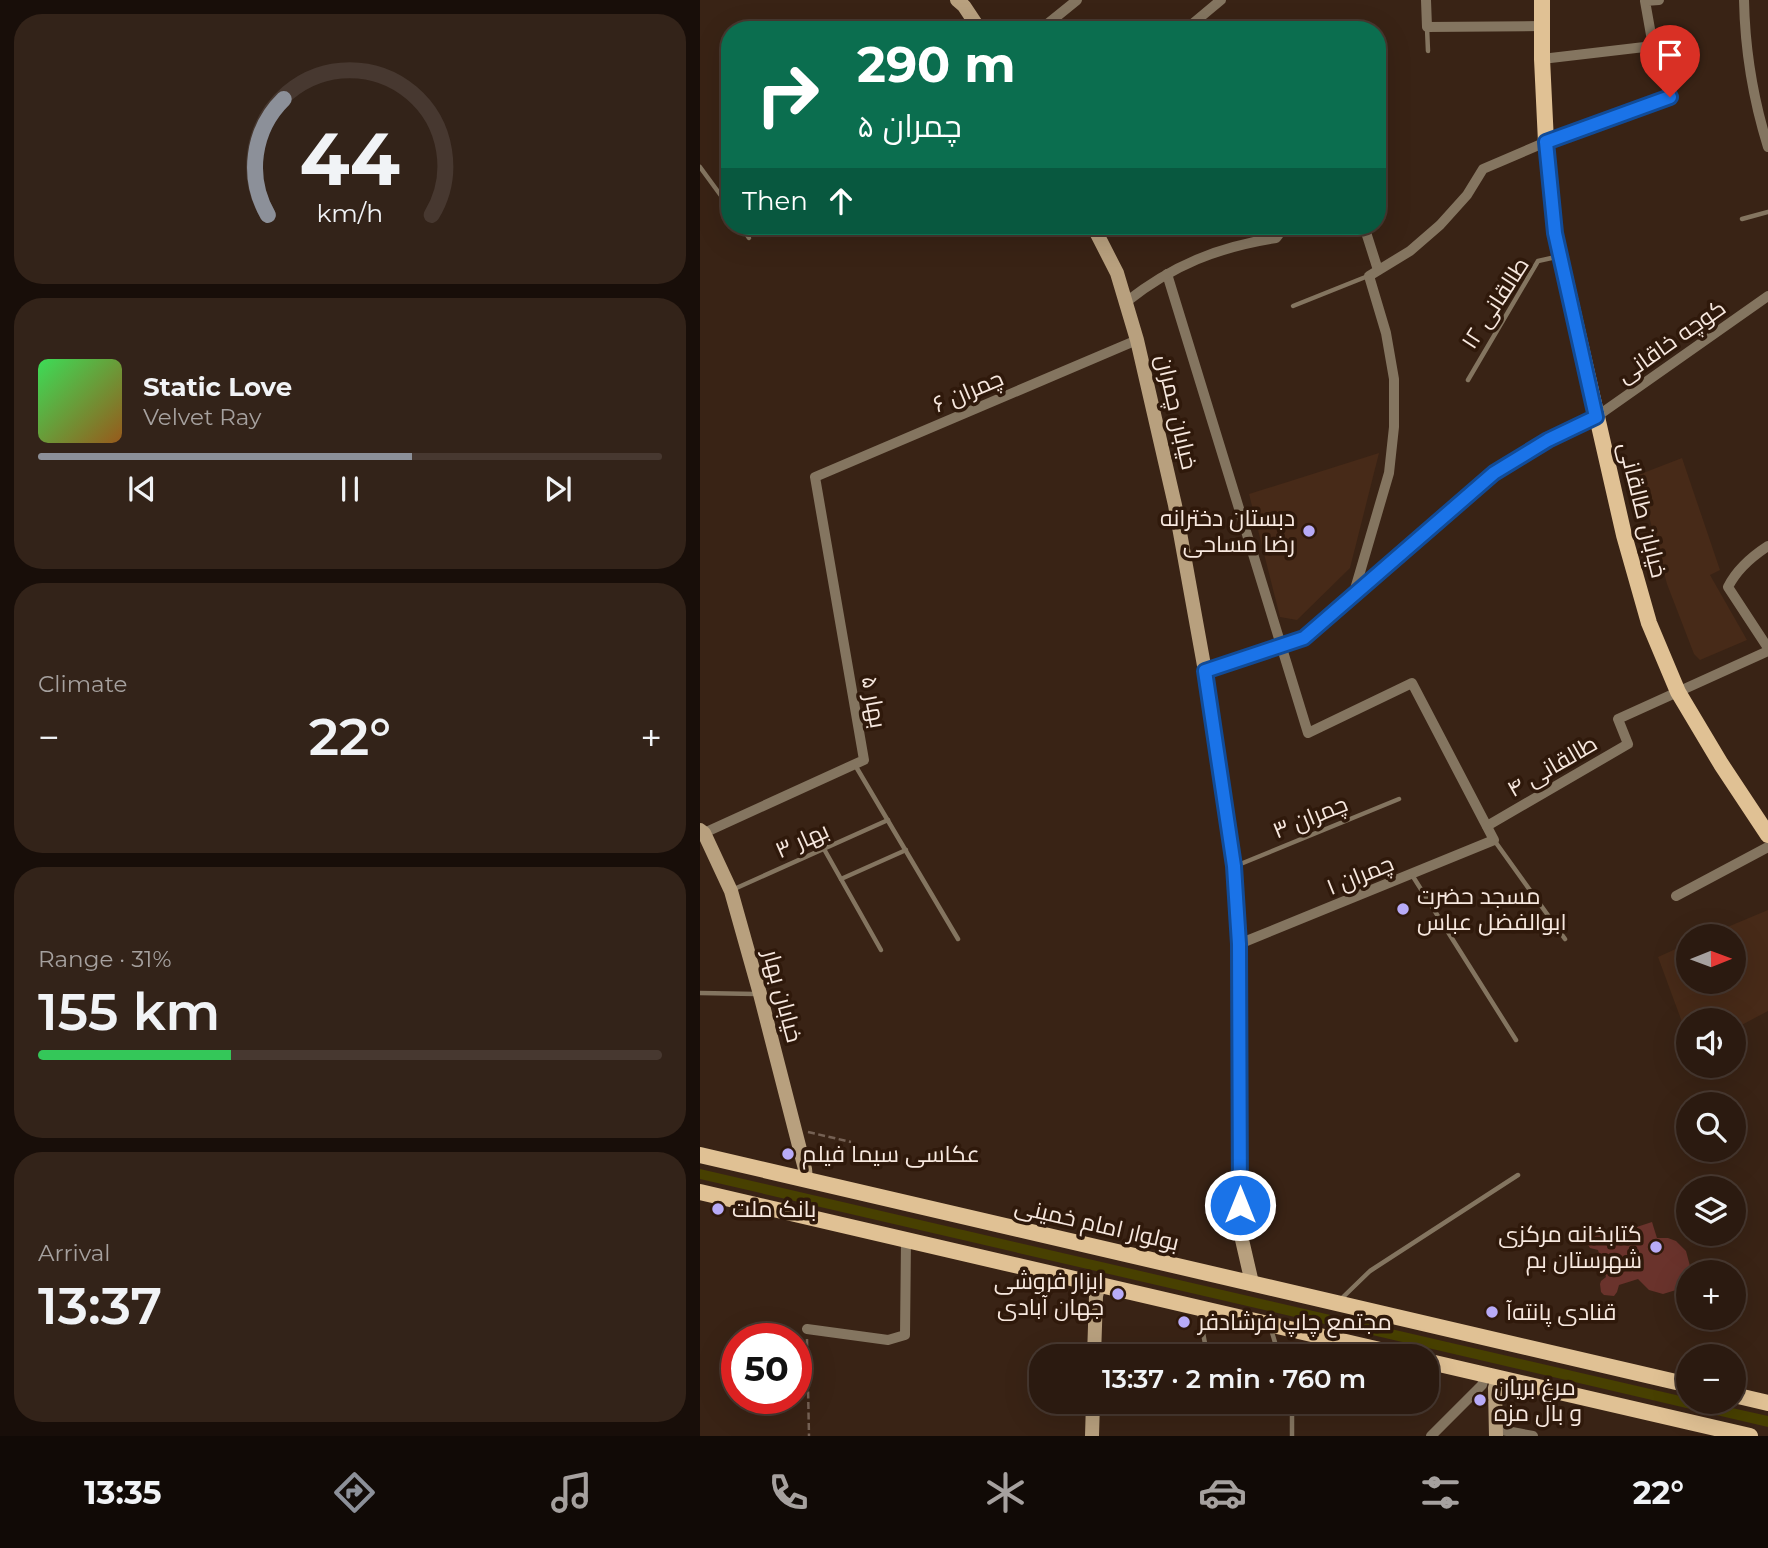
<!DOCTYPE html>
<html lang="en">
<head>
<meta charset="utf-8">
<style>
	:root { --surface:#2b1a10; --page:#332319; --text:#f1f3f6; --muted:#a6a19f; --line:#473830; --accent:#8c9099 }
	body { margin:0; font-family:Montserrat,Cairo,sans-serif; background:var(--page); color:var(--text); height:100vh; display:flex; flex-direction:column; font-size:26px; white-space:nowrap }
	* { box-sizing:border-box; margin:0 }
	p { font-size:23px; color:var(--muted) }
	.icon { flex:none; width:38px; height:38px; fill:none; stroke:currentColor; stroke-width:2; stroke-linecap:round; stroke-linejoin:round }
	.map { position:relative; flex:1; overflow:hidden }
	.panel { display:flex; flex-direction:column; gap:14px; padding:14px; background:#180e09; width:700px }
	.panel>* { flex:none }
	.top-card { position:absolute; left:21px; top:21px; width:665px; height:214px; border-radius:28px; box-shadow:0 7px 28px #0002,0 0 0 2px var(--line); background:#0b6e4f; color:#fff; overflow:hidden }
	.needle { width:46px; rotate:89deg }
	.tools { position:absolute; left:976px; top:924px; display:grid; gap:14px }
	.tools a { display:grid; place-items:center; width:70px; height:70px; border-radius:50%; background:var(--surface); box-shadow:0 7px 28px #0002,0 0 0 2px var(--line); font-size:35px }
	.speed { position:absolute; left:21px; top:1323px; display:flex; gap:14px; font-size:35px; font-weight:700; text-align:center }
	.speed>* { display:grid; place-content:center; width:91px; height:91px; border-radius:50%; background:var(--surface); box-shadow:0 7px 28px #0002,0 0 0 2px var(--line); line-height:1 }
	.speed .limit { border:10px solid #d22; background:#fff; color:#111 }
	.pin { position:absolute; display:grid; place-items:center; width:60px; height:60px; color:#fff; margin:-72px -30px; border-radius:50% 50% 50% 0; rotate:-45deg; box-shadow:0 0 7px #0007 }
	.pin .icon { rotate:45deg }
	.me { position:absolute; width:77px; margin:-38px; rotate:0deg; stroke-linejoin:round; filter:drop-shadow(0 0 5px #0008) }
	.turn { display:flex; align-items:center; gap:24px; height:147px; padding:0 21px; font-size:32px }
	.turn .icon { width:91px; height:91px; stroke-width:2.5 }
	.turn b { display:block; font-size:49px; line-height:60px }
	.then { display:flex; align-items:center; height:66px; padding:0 21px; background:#0003; gap:14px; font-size:26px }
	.big { font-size:52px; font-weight:600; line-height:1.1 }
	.panel .widget { flex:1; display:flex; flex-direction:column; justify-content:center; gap:10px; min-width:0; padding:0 24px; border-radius:28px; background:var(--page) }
	.panel .dial { align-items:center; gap:0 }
	.dial svg { height:182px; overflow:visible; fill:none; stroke:var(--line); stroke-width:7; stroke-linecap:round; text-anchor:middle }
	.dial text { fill:var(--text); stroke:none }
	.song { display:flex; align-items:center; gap:21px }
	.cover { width:84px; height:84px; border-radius:10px; background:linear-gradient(135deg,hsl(130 70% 55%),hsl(30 70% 35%)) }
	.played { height:7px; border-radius:4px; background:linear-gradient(90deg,var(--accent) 60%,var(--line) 60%) }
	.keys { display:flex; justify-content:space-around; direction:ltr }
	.heat { display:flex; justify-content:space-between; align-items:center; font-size:38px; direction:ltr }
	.charge { height:10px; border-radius:5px; background:linear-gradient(90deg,#34c759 31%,var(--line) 0) }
	.trip { position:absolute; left:329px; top:1344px; width:410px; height:70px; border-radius:28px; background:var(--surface); box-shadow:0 7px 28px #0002,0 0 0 2px var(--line); font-weight:600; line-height:70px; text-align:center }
	.menu { display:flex; height:112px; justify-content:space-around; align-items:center; background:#110a06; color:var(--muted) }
	.menu .icon { width:49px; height:49px }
	.menu .active { color:var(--accent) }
	.menu b { font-size:32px; color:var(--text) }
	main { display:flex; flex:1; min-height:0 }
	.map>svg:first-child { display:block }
	.built { fill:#472a18 }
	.green { fill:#484001 }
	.building { fill:#6a332c }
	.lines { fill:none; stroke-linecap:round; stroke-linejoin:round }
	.path { stroke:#756154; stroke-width:2.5; stroke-dasharray:7 3.5; stroke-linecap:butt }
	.lane { stroke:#847560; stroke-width:4.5 }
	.street { stroke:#847560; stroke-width:10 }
	.secondary { stroke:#b8a07e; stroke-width:14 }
	.primary { stroke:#e0c194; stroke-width:16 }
	.route-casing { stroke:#114b97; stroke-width:18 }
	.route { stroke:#1a73e8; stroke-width:12 }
	.poi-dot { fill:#b8abf7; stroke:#2f190b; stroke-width:2.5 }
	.labels { text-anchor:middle; stroke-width:7; stroke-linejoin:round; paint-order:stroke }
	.street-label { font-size:23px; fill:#f7e8df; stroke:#2f190b }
	.poi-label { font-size:23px; fill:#f7e8df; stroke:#2f190b; text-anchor:start }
</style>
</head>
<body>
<main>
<section class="panel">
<div class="widget dial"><svg viewBox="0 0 100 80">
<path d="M14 69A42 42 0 1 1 86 69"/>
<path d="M14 69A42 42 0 0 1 21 18" stroke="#8c9099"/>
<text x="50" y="56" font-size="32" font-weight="700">44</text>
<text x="50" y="72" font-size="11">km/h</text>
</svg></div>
<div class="widget">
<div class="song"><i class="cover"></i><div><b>Static Love</b><p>Velvet Ray</p></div></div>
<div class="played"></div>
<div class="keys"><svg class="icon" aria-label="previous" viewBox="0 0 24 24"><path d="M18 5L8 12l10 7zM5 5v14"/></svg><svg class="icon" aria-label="pause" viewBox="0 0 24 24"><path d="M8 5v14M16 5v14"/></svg><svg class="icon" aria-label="next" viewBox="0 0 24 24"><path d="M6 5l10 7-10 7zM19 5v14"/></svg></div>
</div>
<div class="widget"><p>Climate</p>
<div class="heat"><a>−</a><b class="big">22°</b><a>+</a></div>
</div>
<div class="widget"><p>Range · 31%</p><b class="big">155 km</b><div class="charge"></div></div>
<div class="widget"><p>Arrival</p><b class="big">13:37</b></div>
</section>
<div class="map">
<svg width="1068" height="1436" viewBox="0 0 1068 1436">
	<rect width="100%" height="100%" fill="#392315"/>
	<g class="built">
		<path d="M679 453 650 568 597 620 580 617 549 494Z"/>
		<path d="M982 458 1020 570 1010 575 1047 640 1000 660 994 654 967 584 938 475Z"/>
		<path d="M1068 910V1011L1034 1029V1020H989V1041L958 957 989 943V982H1034V936H1006Z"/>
	</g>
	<path class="green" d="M0 1169 989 1398V1402H1005L1068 1416V1427L0 1179Z"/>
	<path class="building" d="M952 1222 957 1238H968L976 1241 986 1251 990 1266 986 1280 976 1290 963 1294 949 1290 938 1279 919 1285 917 1292 914 1296 904 1295 901 1292 900 1284 901 1281 906 1277 898 1250 890 1248 887 1243 889 1233 898 1230 903 1233 906 1237Z"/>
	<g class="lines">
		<g class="path">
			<path d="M108 1132 151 1142"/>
			<path d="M107 1339 109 1436"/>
		</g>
		<g class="lane">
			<path d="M727 28 728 51"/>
			<path d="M0 167 30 208"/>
			<path d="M1042 219 1068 212"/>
			<path d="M41 226 49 238"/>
			<path d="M593 306 668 276"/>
			<path d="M768 380 838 261 856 257"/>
			<path d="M155 765 258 939"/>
			<path d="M794 840 865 939"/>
			<path d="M124 849 181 950"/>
			<path d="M538 865 699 799"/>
			<path d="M712 875 816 1040"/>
			<path d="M141 879 206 850"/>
			<path d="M32 890 188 820"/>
			<path d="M0 993 56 994"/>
			<path d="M640 1300 670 1271 818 1175"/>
			<path d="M499 1312 507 1354"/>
			<path d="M571 1329 579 1356"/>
			<path d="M592 1402V1436"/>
		</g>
		<g class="street">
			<path d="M726 0 727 27 842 26"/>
			<path d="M1044 0C1045 50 1053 99 1068 147"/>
			<path d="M340 30 377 0"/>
			<path d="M485 30 521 0"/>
			<path d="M842 59 953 46"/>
			<path d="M664 226 678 270"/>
			<path d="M467 274 608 733 712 683 794 840 539 944"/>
			<path d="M426 302C473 265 518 247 576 238L585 226"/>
			<path d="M1068 546C1051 557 1037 569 1028 587L1068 648"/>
			<path d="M653 596 689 473 694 427V379L686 333 669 276 710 251 740 225 767 195 783 169 846 142 970 97 953 46 945 1 959 0"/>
			<path d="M505 671 604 638 794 473 848 441 896 417 1068 296"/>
			<path d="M787 826 928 744 918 719 1068 651"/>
			<path d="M4 833 164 760 115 477 437 340"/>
			<path d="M976 896 1068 847"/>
			<path d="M107 1329 188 1340 205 1335 206 1240"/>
			<path d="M796 1429 833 1436"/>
			<path d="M731 1436 782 1385 785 1374"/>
		</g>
		<g class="secondary">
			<path d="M257 0 264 6 280 30"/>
			<path d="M393 226 417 273 437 340 475 505 505 671 534 867 539 944 540 1231 552 1283"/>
			<path d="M0 830 4 833 31 891 60 994 105 1169 106 1180"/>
			<path d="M394 1356 396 1296 399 1285"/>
			<path d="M392 1436 393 1402"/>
			<path d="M796 1436 795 1388 798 1377"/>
		</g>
		<g class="primary">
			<path d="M842 0V59L846 142 855 233 924 535 949 623 978 692 1021 764 1068 835"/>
			<path d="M0 1155 989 1385"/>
			<path d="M0 1192 706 1356"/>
			<path d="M726 1361 1050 1436"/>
			<path d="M1034 1395 1068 1403"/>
		</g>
	</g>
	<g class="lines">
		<g class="route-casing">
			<path id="route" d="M540 1205 539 944 534 866 505 671 604 638 794 473 848 440 896 417 855 233 846 142 970 97"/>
		</g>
		<use href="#route" class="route"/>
	</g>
	<g class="poi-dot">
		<circle cx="609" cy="531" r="7"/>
		<circle cx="703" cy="909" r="7"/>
		<circle cx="88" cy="1154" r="7"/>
		<circle cx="18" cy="1209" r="7"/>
		<circle cx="956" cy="1247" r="7"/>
		<circle cx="418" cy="1294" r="7"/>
		<circle cx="792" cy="1312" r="7"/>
		<circle cx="484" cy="1322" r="7"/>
		<circle cx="780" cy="1400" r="7"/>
	</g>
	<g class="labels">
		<g class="street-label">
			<text transform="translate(795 303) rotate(-57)" y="8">طالقانی ۱۲</text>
			<text transform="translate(971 341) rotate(-35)" y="8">کوچه خاقانی</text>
			<text transform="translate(268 391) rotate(-23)" y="8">چمران ۶</text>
			<text transform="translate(477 412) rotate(77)" y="8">خیابان چمران</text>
			<text transform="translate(943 510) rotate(76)" y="8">خیابان طالقانی</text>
			<text transform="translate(174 702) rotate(80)" y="8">بهار ۵</text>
			<text transform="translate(852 766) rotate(-30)" y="8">طالقانی ۴</text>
			<text transform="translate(610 817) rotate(-22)" y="8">چمران ۳</text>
			<text transform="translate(102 840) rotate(-24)" y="8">بهار ۳</text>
			<text transform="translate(660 875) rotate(-22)" y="8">چمران ۱</text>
			<text transform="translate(83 996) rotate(75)" y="8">خیابان بهار</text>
			<text transform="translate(397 1224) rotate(13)" y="8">بولوار امام خمینی</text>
		</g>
		<g class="poi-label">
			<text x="595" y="526" text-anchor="end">دبستان دخترانه<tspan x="595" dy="26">رضا مساحی</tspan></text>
			<text x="717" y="904">مسجد حضرت<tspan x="717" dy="26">ابوالفضل عباس</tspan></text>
			<text x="102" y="1162">عکاسی سیما فیلم</text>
			<text x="32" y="1217">بانک ملت</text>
			<text x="942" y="1242" text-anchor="end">کتابخانه مرکزی<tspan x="942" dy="26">شهرستان بم</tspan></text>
			<text x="404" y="1289" text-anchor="end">ابزار فروشی<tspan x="404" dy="26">جهان آبادی</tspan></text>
			<text x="806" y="1320">قنادی پانته‌آ</text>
			<text x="498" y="1330">مجتمع چاپ فرشادفر</text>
			<text x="794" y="1395">مرغ بریان<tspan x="794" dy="26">و بال مزه</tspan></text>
		</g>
	</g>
</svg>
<div class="tools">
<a><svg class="needle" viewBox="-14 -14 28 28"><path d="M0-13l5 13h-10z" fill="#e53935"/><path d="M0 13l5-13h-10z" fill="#a6a19f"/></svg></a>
<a><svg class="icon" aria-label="sound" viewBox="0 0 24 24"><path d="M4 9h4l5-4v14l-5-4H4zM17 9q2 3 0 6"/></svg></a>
<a><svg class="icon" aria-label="search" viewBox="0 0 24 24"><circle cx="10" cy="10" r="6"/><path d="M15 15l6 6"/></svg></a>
<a><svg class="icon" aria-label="layers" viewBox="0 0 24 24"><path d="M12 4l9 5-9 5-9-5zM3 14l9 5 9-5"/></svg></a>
<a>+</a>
<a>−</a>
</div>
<div class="speed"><div class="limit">50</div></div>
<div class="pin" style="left:970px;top:97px;background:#d93025"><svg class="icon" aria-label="arrive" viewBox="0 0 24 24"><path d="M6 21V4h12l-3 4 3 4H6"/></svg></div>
<svg class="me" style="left:540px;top:1205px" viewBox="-20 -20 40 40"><circle r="17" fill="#1a73e8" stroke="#fff" stroke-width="3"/><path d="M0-11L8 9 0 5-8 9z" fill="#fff"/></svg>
<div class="trip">13:37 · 2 min · 760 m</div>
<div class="top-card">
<div class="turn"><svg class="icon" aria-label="right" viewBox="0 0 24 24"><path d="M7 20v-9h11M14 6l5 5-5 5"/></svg><div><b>290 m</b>چمران ۵</div></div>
<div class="then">Then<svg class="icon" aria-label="ahead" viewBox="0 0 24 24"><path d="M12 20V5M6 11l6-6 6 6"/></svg></div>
</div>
</div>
</main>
<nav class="menu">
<b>13:35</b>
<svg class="icon active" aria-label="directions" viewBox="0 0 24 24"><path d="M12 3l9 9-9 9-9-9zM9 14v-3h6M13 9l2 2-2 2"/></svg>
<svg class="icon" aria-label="music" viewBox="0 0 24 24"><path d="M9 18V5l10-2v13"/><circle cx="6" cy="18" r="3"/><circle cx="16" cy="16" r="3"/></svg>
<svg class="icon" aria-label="phone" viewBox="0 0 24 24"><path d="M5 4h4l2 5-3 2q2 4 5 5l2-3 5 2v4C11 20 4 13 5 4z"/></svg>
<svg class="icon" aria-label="climate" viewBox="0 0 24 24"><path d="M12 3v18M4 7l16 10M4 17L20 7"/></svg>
<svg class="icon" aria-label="car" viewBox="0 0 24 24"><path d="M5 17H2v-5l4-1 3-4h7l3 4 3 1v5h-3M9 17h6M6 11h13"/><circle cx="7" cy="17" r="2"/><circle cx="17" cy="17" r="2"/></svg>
<svg class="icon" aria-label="filters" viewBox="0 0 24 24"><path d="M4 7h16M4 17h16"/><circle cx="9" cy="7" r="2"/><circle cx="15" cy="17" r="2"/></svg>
<b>22°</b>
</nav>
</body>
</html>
